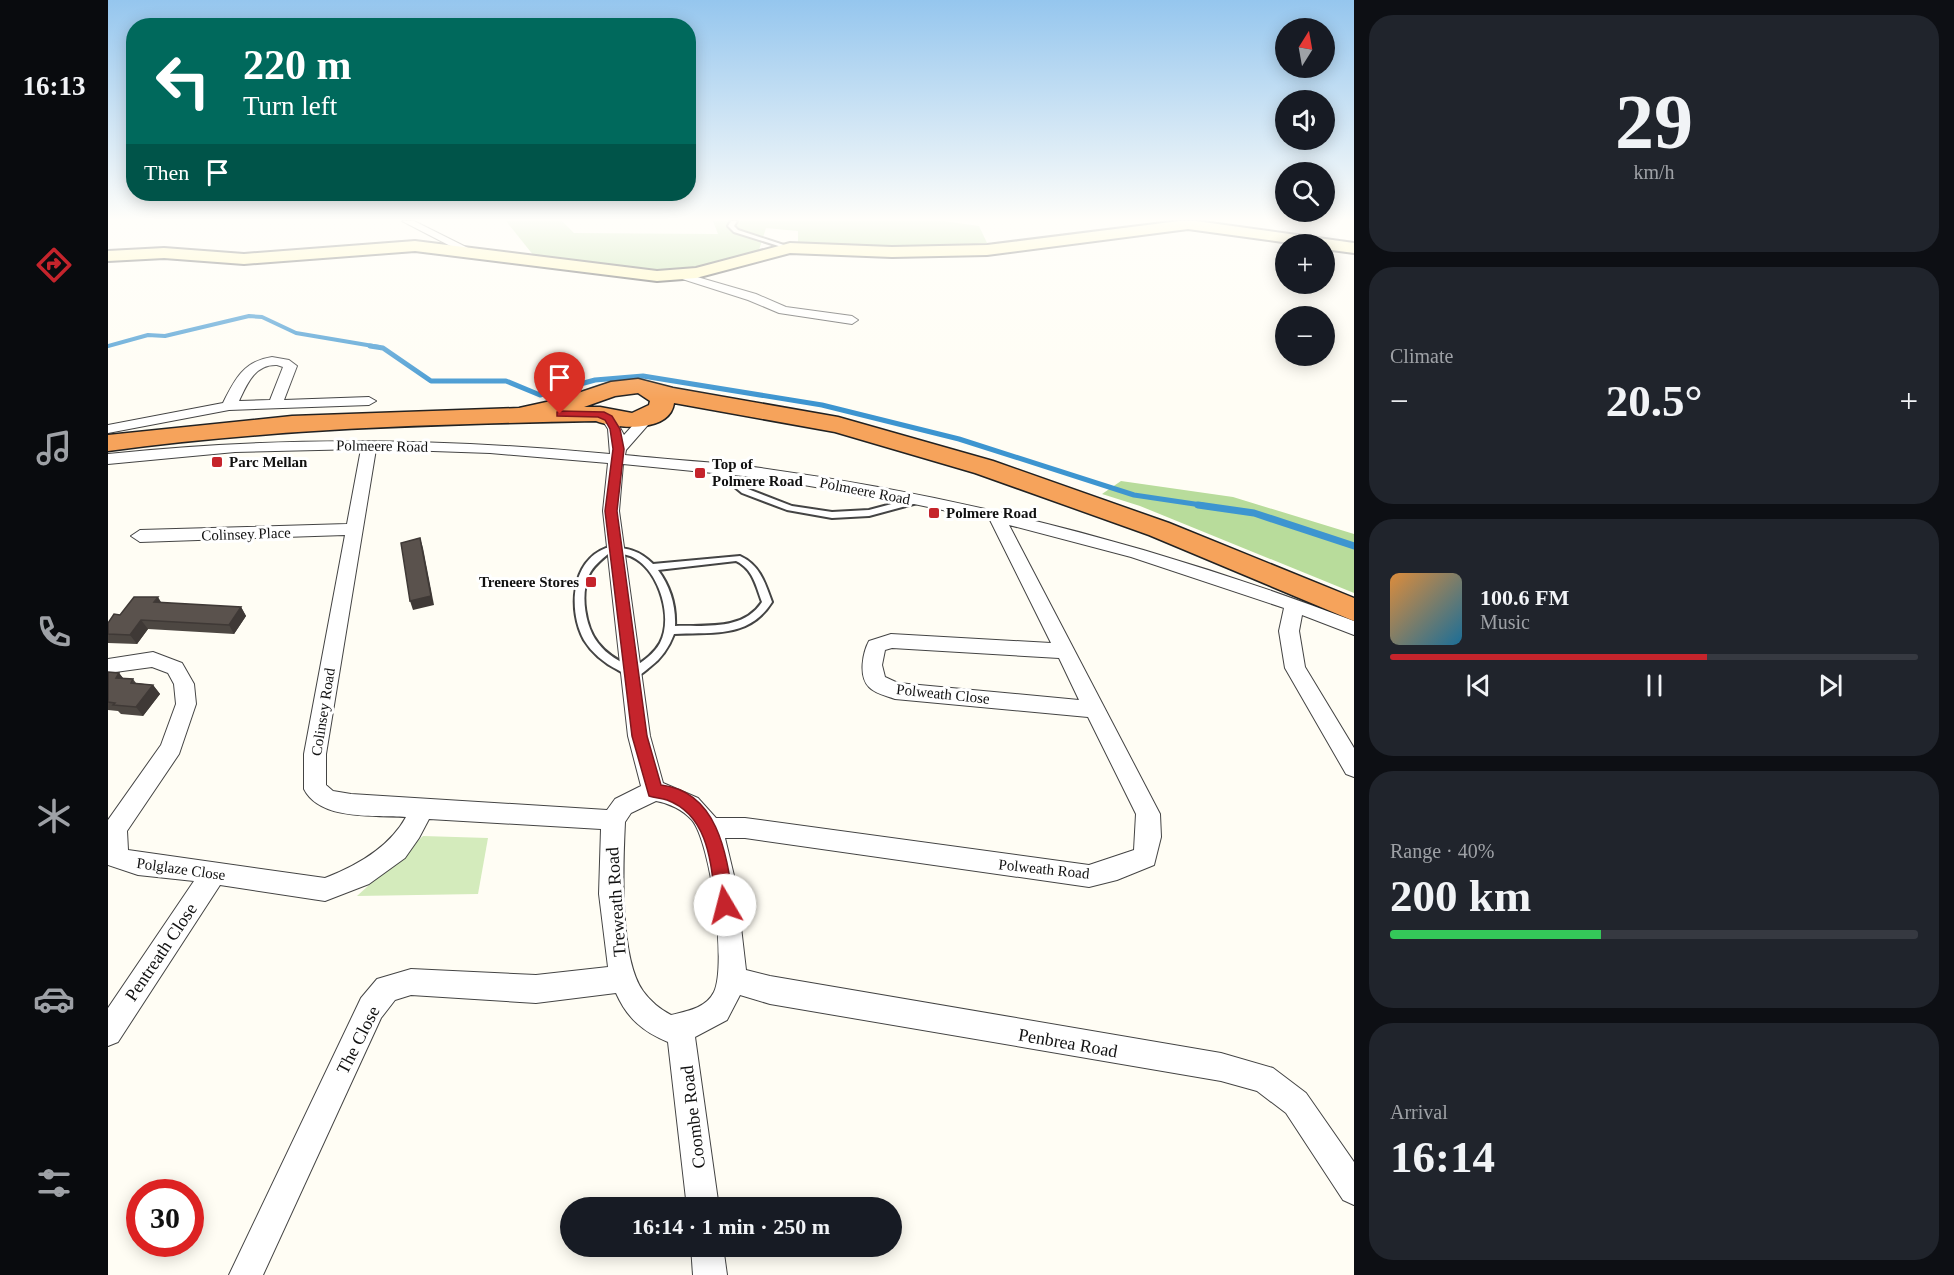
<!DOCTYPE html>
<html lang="en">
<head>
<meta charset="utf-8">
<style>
	:root { --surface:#171b24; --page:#20242c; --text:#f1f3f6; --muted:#9ea1a6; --line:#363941; --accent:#c5242c }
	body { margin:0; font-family:"Times New Roman",serif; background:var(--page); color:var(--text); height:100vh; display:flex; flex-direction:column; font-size:22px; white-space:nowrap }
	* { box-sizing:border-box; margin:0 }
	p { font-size:20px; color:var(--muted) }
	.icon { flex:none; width:33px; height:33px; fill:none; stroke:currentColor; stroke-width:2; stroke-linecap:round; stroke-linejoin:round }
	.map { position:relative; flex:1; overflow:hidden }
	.side { display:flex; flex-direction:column; gap:15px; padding:15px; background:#0d0f14; width:600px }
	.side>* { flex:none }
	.top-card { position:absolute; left:18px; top:18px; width:570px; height:183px; border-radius:24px; box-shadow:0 3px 15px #0003; background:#00695c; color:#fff; overflow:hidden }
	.needle { width:39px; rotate:11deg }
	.tools { position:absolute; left:1167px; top:18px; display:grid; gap:12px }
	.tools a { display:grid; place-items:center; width:60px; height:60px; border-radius:50%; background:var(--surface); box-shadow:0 3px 15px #0003; font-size:30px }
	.speed { position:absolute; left:18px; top:1179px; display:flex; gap:12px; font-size:30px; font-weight:700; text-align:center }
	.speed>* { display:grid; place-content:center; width:78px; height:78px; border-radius:50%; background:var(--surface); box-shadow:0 3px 15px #0003; line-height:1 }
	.speed .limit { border:9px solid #d22; background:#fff; color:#111 }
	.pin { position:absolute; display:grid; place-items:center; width:51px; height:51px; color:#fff; margin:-62px -26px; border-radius:50% 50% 50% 0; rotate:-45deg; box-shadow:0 0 6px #0007 }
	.pin .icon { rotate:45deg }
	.me { position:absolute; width:66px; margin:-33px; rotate:352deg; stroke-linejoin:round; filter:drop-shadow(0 0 4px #0008) }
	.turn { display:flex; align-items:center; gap:21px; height:126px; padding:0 18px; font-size:27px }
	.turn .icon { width:78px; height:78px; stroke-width:2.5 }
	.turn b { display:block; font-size:42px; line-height:51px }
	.then { display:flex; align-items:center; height:57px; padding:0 18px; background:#0003; gap:12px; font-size:22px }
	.big { font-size:45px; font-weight:800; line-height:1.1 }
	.side .widget { flex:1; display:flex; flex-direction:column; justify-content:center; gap:9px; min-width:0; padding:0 21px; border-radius:24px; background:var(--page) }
	.side .dial { align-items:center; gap:0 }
	.dial b { font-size:78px; line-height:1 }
	.song { display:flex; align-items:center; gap:18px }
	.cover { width:72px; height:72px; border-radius:9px; background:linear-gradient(135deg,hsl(30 70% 55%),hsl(200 70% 35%)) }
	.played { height:6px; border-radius:3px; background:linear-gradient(90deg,var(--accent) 60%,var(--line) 60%) }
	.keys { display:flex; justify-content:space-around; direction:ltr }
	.heat { display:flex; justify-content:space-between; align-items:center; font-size:33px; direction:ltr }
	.charge { height:9px; border-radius:4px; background:linear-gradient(90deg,#34c759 40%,var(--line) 0) }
	.trip { position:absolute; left:452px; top:1197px; width:342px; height:60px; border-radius:30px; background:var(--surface); box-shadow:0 3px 15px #0003; font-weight:800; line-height:60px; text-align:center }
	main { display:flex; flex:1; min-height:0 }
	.dock { display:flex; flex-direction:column; width:108px; justify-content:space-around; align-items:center; background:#090b0e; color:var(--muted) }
	.dock .icon { width:42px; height:42px }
	.dock .on { color:var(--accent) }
	.dock b { font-size:27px; color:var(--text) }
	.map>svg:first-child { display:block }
	.green { fill:#d4ebbc }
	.forest { fill:#b8dc9b }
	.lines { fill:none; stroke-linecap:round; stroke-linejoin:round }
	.stream-far2 { stroke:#3d95d0; stroke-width:4 }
	.stream-far1 { stroke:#3d95d0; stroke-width:5 }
	.stream { stroke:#3d95d0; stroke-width:7 }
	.lane-casing { stroke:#444; stroke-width:4 }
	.street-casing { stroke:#444; stroke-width:2 }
	.secondary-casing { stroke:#333; stroke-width:4 }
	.highway-casing { stroke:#222; stroke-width:3 }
	.lane { fill:#fff; fill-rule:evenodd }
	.street { fill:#fff; fill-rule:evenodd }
	.secondary { fill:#fff6af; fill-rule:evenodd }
	.highway { fill:#f6a35b; fill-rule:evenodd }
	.wall { fill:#4d4742 }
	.shaded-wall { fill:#3f3936 }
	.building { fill:#5a524d; stroke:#3f3936; stroke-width:1.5 }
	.route { fill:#c5242c; stroke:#80171d; stroke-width:1.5 }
	.poi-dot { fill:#c5242c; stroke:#fff; stroke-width:2 }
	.labels { text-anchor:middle; stroke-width:6; stroke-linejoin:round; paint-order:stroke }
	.street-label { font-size:15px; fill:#111; stroke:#fff }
	.poi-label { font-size:15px; font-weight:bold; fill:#111; stroke:#fff; text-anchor:start }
	.near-street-label { font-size:18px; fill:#111; stroke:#fff }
</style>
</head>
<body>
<main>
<nav class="dock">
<b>16:13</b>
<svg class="icon on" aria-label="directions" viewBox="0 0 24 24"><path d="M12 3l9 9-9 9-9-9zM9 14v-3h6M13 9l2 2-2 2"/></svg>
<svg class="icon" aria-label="music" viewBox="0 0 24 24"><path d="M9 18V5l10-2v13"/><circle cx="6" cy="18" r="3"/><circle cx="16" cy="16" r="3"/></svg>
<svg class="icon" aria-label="phone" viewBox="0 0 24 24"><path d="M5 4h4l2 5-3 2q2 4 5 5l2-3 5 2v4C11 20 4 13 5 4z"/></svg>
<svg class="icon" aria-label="climate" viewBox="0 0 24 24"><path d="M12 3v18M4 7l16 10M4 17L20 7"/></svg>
<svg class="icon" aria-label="car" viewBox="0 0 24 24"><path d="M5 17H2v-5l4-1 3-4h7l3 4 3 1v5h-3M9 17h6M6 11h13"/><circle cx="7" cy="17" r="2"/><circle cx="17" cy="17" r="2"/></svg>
<svg class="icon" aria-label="filters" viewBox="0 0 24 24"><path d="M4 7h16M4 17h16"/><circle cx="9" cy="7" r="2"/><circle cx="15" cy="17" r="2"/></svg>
</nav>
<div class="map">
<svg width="1246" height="1275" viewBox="0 0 1246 1275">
	<rect width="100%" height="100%" fill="#fffdf4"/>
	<path class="green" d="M315 836 380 838 370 894 249 896Z"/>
	<g class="forest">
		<path d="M398 221H454L466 233 610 234 605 221H835L871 226 880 245 791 247 690 242V231L658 228 651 250C621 259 591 270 560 272 518 275 468 264 426 256Z"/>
		<path d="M1013 481 1125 497 1246 534V593L1032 506 994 494Z"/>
	</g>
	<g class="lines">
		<path class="stream-far2" d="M0 346 40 335 57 336 141 316 154 317 188 333 271 347"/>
		<path class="stream-far1" d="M262 346 275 348 323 381H398L432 395 487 380 535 376 714 405 851 439 1026 495 1100 506"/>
		<path class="stream" d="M1090 505 1146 513 1246 546"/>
		<g class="lane-casing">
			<g id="lane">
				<path d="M623 221H629L626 226 630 230 685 248 680 249 626 232 620 226Z"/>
				<path d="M610 466 640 489 684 506 724 512 761 510 810 497 814 500 813 502 761 516 724 518 679 510 634 493 607 471V467Z"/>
				<path d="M498 548C518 547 531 550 545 564L632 556C652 565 657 583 664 602 641 639 603 632 566 634 561 647 554 658 542 667 538 670 532 676 527 677 522 678 515 673 510 670 496 663 484 653 476 640 460 611 463 561 498 548ZM500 554C510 554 519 553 528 559 552 574 565 618 552 643 546 654 535 661 525 668 512 662 499 655 490 643 477 627 472 594 481 575 485 566 493 560 500 554ZM628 561C645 569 648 586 654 602 635 631 597 625 567 626 568 606 562 586 550 570Z"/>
			</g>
		</g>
		<g class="street-casing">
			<g id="street">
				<path d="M294 221H306L366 251 356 253Z"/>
				<path d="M572 272 648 294 678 307 744 316 750 320 744 324 671 313 640 300 568 277V273Z"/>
				<path d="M164 357 181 360 189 366 176 400 261 397 268 401 261 405 121 410 0 433V425L115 403C127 379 136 361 164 357ZM169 365 175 367 162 400 131 401C139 384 147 364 169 365Z"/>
				<path d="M540 413 547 417 518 450 517 455C563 460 608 462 653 468 856 496 1055 548 1246 621V635L1194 615 1191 631 1197 667 1246 748V777L1238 774 1177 668 1171 631 1176 608 1023 557 901 525 1052 814 1053 837 1046 865 1009 880 981 887 637 838H617L628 884 638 970 662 976 1113 1053 1165 1068 1198 1093 1246 1162V1205L1235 1200 1178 1113 1149 1091 1113 1081 662 1004 632 995 619 1020 587 1037 611 1208H579L560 1042C535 1032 519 1018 508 993L428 1003 303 995 287 1000 273 1018 155 1275H121L253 998 269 979 303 969 428 975 500 967 491 894 493 829 321 819 311 838 297 858 261 884 217 901 112 885 10 1042 0 1046V1008L86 881 30 875 0 865V820L53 745 68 704 66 684 60 673 44 667 0 673V659L45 652 74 663 86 684 88 704 71 754 19 831 20 850 217 878C248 866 281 848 298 817 268 815 212 821 196 789V754L237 535 32 542 23 536 32 530 239 524 253 449 127 452 0 464V454C168 436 334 438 502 454L500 429 493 418 495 415H505L516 435 535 414ZM268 449 382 453 500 463 495 511 520 736 533 786 507 799 499 810 243 794 225 791 218 785V754ZM515 464 655 478 806 504 882 520 943 643 783 634 761 641C755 652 750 676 761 687 766 693 779 696 787 699L980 717 1028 814 1026 850 981 865 637 818H608L590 798 555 783 542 736 511 511ZM784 648 951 658 971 700 790 683 777 677 774 665 777 650ZM548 801C561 803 575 810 584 820 603 843 619 965 606 992 598 1008 580 1011 563 1015 552 1009 543 1002 535 991 511 957 515 864 517 822L523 813Z"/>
				<path d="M583 1246H615L619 1275H585Z"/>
			</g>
		</g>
		<g class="secondary-casing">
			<path id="secondary" d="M1071 221H1088L1246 243V253L1216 249V244H1189L1080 229 879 255 784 257 682 253 588 278 549 281 307 251 136 264 56 258 0 261V251L56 248 136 254 307 241 549 271 588 268 682 243 784 247 879 245Z"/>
		</g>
		<g class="highway-casing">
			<path id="highway" d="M530 379 565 388 730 417 885 461 1061 523 1246 598V621L1041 535 867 473 727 432 566 403C562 433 509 429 488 421 325 424 162 429 0 451V435L184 416 411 408 452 399 503 382ZM530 393 542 401 541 405 524 413 492 407H476L507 396Z"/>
		</g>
		<use href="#lane" class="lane"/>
		<use href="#street" class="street"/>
		<use href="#secondary" class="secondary"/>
		<use href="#highway" class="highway"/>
	</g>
	<g class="wall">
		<path d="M53 603 133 607 138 616 126 634 40 629 29 644 0 643V623L12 615Z"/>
		<path d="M0 672 11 673 15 678 25 679 28 683 45 685 52 694 35 716 13 714 10 711 0 710Z"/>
	</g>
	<g class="shaded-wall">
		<path d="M312 538 315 548 326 605 305 610 302 601Z"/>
		<path d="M50 597 56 607 46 602Z"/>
		<path d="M133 607 138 616 126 634 121 625Z"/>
		<path d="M33 620 40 629 29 644 22 635Z"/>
		<path d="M11 673 18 682 8 678Z"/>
		<path d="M45 685 52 694 35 716 28 707Z"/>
	</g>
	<g class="building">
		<path d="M312 538 323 596 302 601 293 543Z"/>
		<path d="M26 597H50L46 602 133 607 121 625 33 620 22 635 0 634V623L6 614 12 615Z"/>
		<path d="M0 672 11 673 8 678 25 679 23 683 45 685 28 707 5 705 7 703 0 702Z"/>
	</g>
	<linearGradient id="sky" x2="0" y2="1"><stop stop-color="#95c6ee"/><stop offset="0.55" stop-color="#fffefa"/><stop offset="1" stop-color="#fffefa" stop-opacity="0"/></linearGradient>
	<rect width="1246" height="399" fill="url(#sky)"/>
	<path class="route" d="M452 411 496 412 504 416 512 429 516 449 509 511 539 736 553 785C612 792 619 858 626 905L624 911 617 914 611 911 608 905C603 866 602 816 559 800 553 798 547 798 541 796L524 736 497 511 505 449 502 429 497 420 490 417 449 416V412Z"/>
	<g class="poi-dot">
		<rect x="103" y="456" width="12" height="12" rx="3"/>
		<rect x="586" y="467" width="12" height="12" rx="3"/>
		<rect x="820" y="507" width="12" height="12" rx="3"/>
		<rect x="477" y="576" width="12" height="12" rx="3"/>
	</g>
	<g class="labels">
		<g class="street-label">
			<text transform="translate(274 446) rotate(1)" y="5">Polmeere Road</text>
			<text transform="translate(757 491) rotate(11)" y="5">Polmeere Road</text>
			<text transform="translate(138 534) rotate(-2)" y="5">Colinsey Place</text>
			<text transform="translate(835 694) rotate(6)" y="5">Polweath Close</text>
			<text transform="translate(215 712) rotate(-81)" y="5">Colinsey Road</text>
			<text transform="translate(73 869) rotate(8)" y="5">Polglaze Close</text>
			<text transform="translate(936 869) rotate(6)" y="5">Polweath Road</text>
		</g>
		<g class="poi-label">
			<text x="121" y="467">Parc Mellan</text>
			<text x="604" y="469">Top of<tspan x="604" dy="17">Polmere Road</tspan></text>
			<text x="838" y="518">Polmere Road</text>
			<text x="471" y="587" text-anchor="end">Treneere Stores</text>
		</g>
		<g class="near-street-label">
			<text transform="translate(508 902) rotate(-94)" y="6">Treweath Road</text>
			<text transform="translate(53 952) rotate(-56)" y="6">Pentreath Close</text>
			<text transform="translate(250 1040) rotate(-63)" y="6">The Close</text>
			<text transform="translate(960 1043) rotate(10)" y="6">Penbrea Road</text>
			<text transform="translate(585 1117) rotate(-97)" y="6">Coombe Road</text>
		</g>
	</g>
</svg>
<div class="tools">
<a><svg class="needle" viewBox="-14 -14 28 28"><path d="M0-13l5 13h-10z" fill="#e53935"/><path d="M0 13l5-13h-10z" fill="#9ea1a6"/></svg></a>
<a><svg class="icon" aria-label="sound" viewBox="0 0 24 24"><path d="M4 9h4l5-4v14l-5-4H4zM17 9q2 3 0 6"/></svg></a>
<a><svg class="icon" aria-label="search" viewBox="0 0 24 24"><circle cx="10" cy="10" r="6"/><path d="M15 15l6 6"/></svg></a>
<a>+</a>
<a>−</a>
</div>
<div class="speed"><div class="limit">30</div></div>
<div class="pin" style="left:452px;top:414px;background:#d93025"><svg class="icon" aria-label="arrive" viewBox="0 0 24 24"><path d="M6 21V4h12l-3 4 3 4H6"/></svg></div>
<svg class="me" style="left:617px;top:905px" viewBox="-20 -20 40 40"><circle r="19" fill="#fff"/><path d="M0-13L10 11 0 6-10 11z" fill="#c5242c"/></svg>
<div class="trip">16:14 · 1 min · 250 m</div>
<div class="top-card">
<div class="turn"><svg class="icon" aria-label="left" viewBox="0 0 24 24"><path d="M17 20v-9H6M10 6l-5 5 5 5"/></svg><div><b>220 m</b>Turn left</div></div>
<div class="then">Then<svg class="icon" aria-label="arrive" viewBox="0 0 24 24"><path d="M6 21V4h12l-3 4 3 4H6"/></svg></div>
</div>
</div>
<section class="side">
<div class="widget dial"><b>29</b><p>km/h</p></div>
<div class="widget"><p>Climate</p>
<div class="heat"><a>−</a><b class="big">20.5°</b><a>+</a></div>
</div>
<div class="widget">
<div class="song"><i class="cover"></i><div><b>100.6 FM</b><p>Music</p></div></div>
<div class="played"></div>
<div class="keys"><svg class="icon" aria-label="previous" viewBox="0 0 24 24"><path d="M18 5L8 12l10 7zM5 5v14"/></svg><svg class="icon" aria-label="pause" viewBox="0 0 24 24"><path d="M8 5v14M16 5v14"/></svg><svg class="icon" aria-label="next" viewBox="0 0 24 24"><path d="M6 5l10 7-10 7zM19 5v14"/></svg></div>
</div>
<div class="widget"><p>Range · 40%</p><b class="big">200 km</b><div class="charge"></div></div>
<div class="widget"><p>Arrival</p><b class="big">16:14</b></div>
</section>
</main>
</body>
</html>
